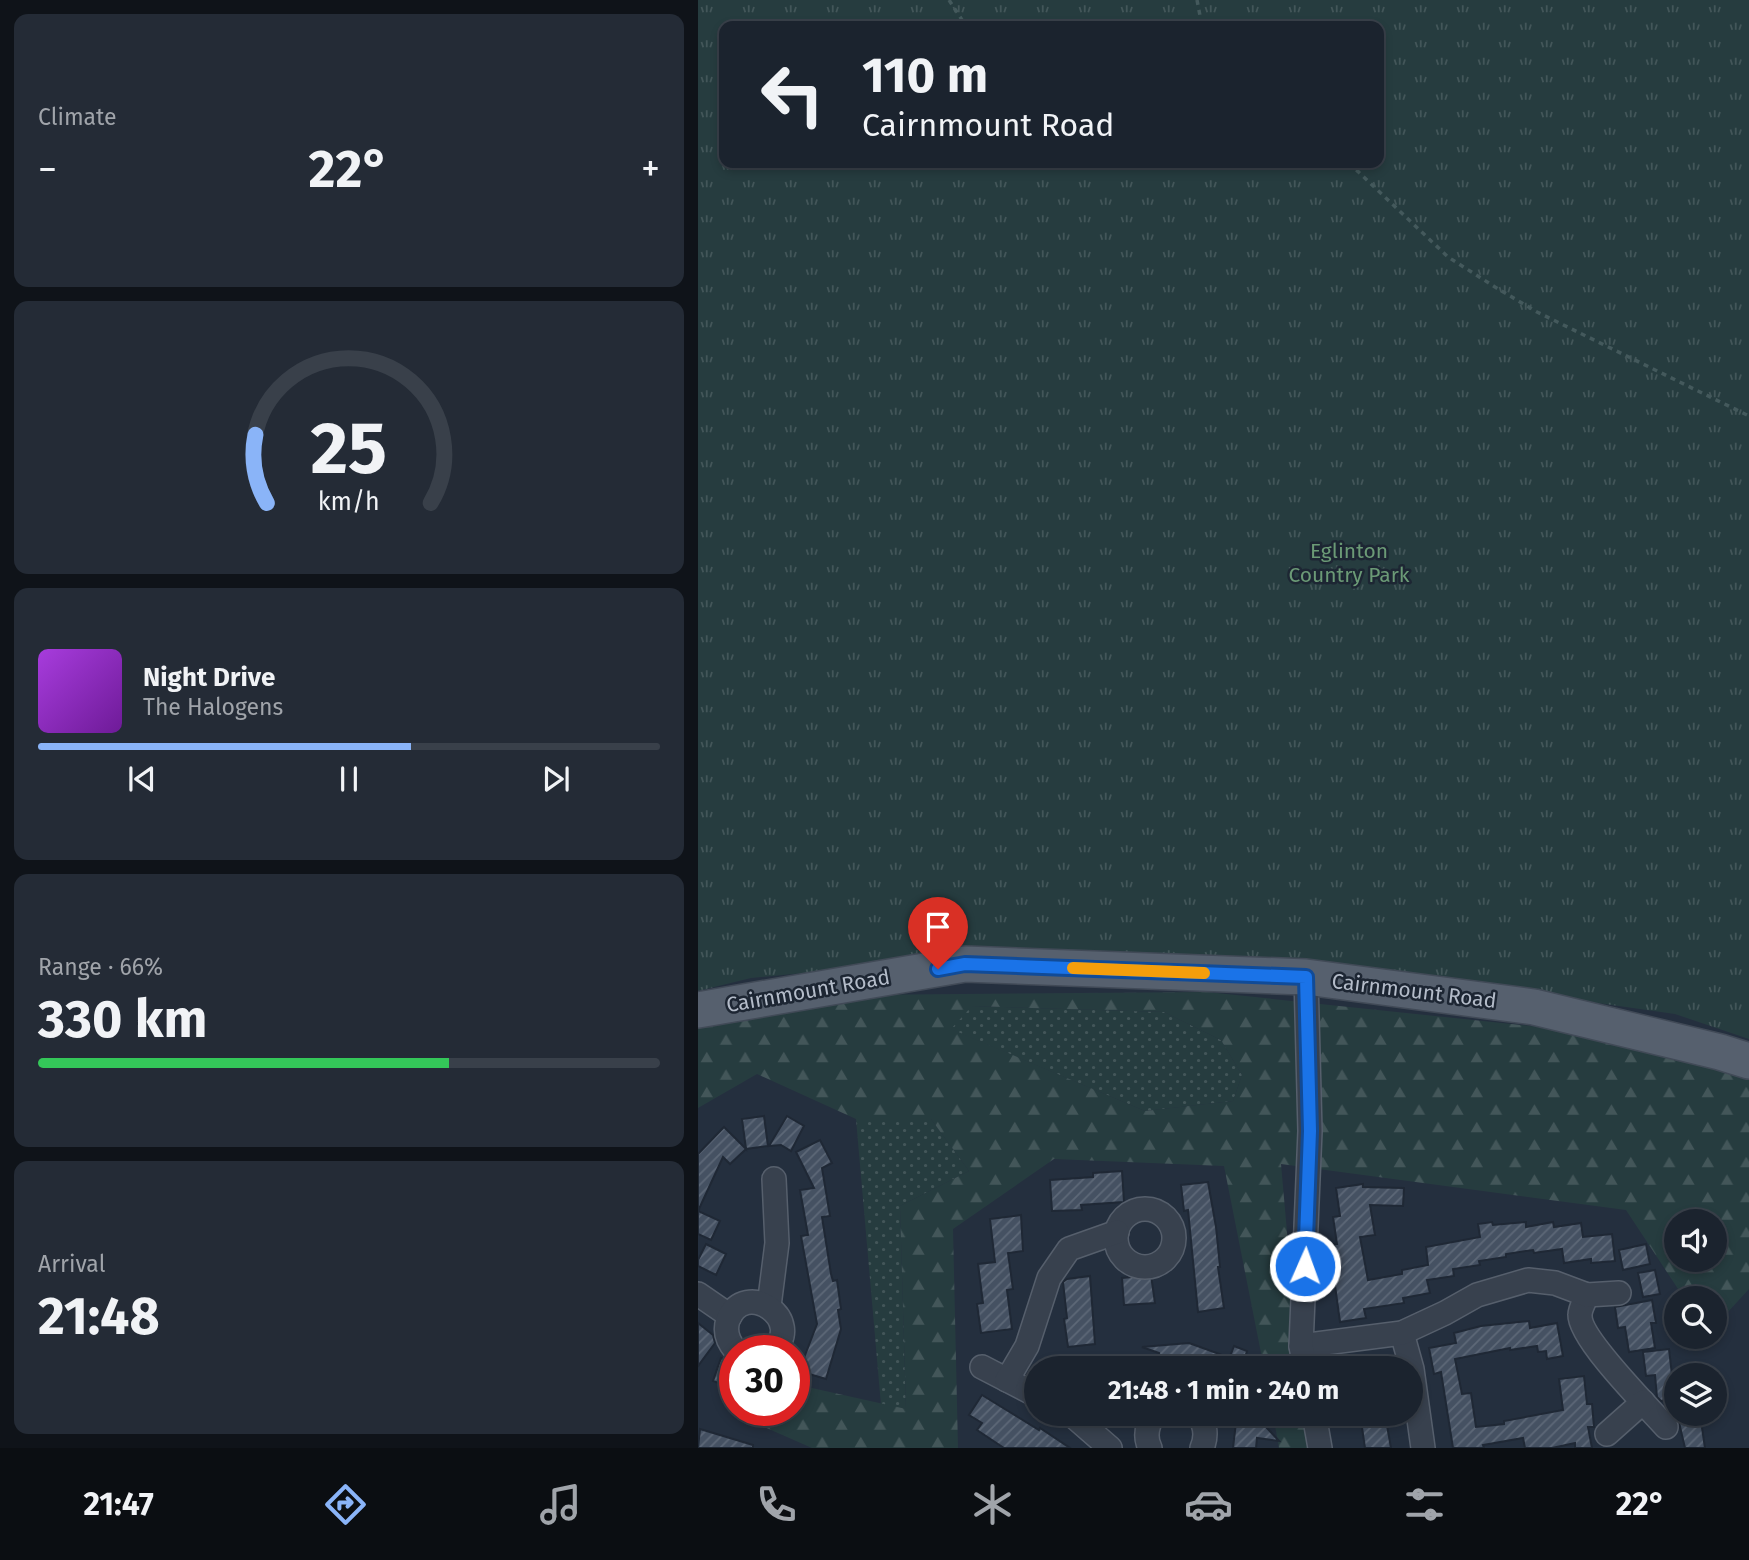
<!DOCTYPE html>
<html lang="en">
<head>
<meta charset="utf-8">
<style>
	:root { --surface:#1b232e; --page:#242b36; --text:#f1f3f6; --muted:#a0a4aa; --line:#39404a; --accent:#8ab4f8 }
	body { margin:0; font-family:"Fira Sans",sans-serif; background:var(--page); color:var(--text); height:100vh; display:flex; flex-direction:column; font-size:26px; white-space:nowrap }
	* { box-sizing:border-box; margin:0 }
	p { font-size:23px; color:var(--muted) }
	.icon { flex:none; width:38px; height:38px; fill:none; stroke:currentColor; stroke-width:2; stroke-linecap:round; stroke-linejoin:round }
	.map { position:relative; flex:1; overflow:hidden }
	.panel { display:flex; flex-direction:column; gap:14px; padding:14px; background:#0f1319; width:698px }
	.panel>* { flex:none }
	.guide { position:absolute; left:21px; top:21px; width:665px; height:147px; border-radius:14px; box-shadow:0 4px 10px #0003,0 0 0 2px var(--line); background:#1b232e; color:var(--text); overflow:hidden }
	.tools { position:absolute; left:966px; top:1209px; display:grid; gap:14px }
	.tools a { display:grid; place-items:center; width:63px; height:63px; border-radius:50%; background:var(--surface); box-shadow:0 4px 10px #0003,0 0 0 2px var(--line); font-size:35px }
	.speed { position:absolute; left:21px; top:1335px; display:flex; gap:14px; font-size:35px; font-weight:700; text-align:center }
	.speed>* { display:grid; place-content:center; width:91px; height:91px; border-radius:50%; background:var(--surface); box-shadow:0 4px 10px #0003,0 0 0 2px var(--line); line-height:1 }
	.speed .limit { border:10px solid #d22; background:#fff; color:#111 }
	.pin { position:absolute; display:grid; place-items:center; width:60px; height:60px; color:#fff; margin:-72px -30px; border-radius:50% 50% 50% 0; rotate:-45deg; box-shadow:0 0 7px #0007 }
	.pin .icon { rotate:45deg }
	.me { position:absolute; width:77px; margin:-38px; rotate:2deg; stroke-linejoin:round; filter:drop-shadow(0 0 5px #0008) }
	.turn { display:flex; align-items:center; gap:24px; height:147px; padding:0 28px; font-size:32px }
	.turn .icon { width:91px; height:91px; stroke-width:2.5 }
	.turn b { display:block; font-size:49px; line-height:60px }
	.big { font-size:52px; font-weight:700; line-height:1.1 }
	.panel .widget { flex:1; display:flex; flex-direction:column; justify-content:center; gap:10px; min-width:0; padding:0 24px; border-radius:14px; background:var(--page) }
	.panel .dial { align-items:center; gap:0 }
	.dial svg { height:182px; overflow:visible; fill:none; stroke:var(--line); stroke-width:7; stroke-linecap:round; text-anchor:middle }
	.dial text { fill:var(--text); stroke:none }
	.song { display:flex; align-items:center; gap:21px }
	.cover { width:84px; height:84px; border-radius:10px; background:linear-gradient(135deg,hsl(280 70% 55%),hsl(280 70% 35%)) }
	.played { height:7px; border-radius:4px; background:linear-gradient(90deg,var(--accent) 60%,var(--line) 60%) }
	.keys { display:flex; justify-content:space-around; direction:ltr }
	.heat { display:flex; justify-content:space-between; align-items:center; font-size:38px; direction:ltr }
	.charge { height:10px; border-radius:5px; background:linear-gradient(90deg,#34c759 66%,var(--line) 0) }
	.trip { position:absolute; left:326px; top:1356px; width:399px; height:70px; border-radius:35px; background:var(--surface); box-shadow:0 4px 10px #0003,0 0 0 2px var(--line); font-weight:700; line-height:70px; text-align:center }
	.tab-bar { display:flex; height:112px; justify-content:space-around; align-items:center; background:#0b0e12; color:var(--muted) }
	.tab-bar .icon { width:49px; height:49px }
	.tab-bar .on { color:var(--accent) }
	.tab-bar b { font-size:32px; color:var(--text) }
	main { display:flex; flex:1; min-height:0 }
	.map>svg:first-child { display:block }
	.grass { fill:url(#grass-dots) }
	.forest { fill:url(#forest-firs); fill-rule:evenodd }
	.park { fill:url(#park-tufts); fill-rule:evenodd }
	.building { fill:url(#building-hatch); stroke:#1f2835; stroke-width:2 }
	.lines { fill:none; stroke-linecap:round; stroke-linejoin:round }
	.minor-casing { stroke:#565f6c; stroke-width:26 }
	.primary-casing { stroke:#414a57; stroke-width:38 }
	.path { stroke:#44595c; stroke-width:3.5; stroke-dasharray:5 5; stroke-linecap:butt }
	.minor { stroke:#38414e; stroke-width:23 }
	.primary { stroke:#56606e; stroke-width:35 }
	.route-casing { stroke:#114b97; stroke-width:18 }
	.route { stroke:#1a73e8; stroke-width:12 }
	.slow { stroke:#f59e0b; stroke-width:12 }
	.labels { text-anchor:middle; stroke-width:5; stroke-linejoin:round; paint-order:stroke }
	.park-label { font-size:21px; fill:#6b9a76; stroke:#1d2633 }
	.street-label { font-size:21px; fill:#b4bcc9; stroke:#1d2633 }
</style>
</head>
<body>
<main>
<section class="panel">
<div class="widget"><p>Climate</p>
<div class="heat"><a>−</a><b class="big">22°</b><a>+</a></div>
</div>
<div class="widget dial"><svg viewBox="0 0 100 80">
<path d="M14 69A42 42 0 1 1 86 69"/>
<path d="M14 69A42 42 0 0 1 9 39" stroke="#8ab4f8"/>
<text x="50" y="56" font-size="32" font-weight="700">25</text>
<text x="50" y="72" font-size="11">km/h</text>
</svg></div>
<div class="widget">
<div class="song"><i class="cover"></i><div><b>Night Drive</b><p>The Halogens</p></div></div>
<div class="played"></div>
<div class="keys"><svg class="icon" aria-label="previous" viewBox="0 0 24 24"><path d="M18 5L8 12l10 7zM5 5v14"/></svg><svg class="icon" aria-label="pause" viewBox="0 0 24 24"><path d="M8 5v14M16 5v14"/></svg><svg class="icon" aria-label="next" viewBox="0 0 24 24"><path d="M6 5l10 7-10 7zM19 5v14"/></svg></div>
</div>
<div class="widget"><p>Range · 66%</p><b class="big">330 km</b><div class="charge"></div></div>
<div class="widget"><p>Arrival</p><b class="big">21:48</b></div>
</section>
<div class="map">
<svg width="1051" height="1448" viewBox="0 0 1051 1448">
	<defs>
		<pattern id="grass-dots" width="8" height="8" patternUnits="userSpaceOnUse" patternTransform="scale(1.75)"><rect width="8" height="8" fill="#263c3f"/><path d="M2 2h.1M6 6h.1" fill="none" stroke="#435659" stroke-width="1.8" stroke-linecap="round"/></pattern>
		<pattern id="forest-firs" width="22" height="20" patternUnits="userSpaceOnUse" patternTransform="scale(1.75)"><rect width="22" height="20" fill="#263c3f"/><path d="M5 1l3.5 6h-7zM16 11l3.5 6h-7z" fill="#435659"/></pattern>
		<pattern id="park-tufts" width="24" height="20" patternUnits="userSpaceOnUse" patternTransform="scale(1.75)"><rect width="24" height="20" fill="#263c3f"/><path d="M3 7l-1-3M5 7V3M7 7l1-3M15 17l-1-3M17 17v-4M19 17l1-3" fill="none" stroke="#435659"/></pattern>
		<pattern id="building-hatch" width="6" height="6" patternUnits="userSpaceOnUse" patternTransform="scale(1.75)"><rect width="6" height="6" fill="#455162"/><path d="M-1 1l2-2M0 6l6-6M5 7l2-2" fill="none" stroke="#5d6877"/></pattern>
	</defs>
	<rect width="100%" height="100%" fill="#242f3e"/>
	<g class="grass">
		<path d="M273 1006 466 1012 523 1040 544 1075 535 1101 447 1111 252 1029Z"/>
		<path d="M158 1119H233L271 1171 202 1206 208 1410 183 1405Z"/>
	</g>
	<g class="forest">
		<path d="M509 992 889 1032 1051 1080V1289L1017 1326V1298H986L928 1210 583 1164 601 1368H566L526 1166 356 1159 255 1229 260 1448H114L41 1416 45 1411 96 1410V1384L208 1409 202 1206 271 1171 233 1119H158L59 1074 0 1108V1027L155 995ZM274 1006 466 1012 523 1040 544 1075 535 1101 447 1111 253 1029ZM978 1222H1017V1260H978Z"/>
		<path d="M575 1414H613L628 1448H581Z"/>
	</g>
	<path class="park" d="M0 0H1051V1039L977 1014 591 959 347 956 199 964 53 978 0 991ZM26 26H681V163H26Z"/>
	<g class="building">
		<path d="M66 1116 70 1146 48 1149 32 1164 25 1157 0 1211 22 1221 13 1240 0 1234V1154L26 1127 48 1149 44 1119Z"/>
		<path d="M89 1116 106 1126 93 1151 83 1145 71 1146Z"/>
		<path d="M122 1140 134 1163 124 1168 132 1216 124 1217 133 1274 135 1281 139 1280 143 1309 140 1310 143 1329 128 1379 101 1371 119 1324 103 1236 110 1235 102 1190 116 1188 98 1152Z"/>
		<path d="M424 1171 426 1202 383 1205 384 1210 354 1211 352 1180 395 1177V1173Z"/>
		<path d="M510 1182 518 1227 522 1267H520L526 1308 500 1312 490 1210 486 1211 483 1185Z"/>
		<path d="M665 1184V1187L706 1188 705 1206 672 1205 677 1235 662 1237 670 1280 704 1274V1270L730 1265 728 1247 782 1237 780 1224 794 1222 795 1225 828 1222V1227L855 1222 856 1227 883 1223 885 1237 914 1234 917 1261 893 1263V1259L866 1263 864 1249 836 1253 835 1250 808 1254V1257L781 1261 782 1265 755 1269 756 1276 729 1280 732 1293 705 1298 706 1303 666 1309 668 1318 642 1322 635 1271 641 1270 636 1244H639L635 1217 642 1216 638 1188Z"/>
		<path d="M323 1215 325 1251 310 1253 315 1289 309 1290 314 1329 283 1333 279 1304 285 1303 280 1264 297 1262 292 1219Z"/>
		<path d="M8 1244 28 1254 18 1275 0 1266V1260Z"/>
		<path d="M948 1244 952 1264 925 1270 921 1250Z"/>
		<path d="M957 1270 962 1294 945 1297 940 1273Z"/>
		<path d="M453 1275 457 1303 426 1305 424 1278Z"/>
		<path d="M392 1276 397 1344 370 1347 366 1319 369 1318 365 1282 369 1279Z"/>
		<path d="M954 1300 958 1323H953L957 1348 931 1352 927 1327 920 1328 917 1307Z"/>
		<path d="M831 1321 832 1328 859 1323 865 1356 849 1359 848 1351 840 1352 839 1346 812 1350V1348L757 1359 764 1394 773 1393 778 1427 806 1424V1421L865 1410 861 1379 886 1376 889 1404H894L896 1427H890L894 1448H877V1443L854 1448H827L825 1438 785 1445 786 1448H755L743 1372 736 1374 731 1348 758 1343 756 1333 783 1326Z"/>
		<path d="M0 1323 15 1335 17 1343 0 1366Z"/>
		<path d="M491 1343 527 1356 522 1368H503L482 1361V1368H463L461 1353 444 1347Z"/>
		<path d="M536 1346 549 1351 544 1367 530 1362Z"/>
		<path d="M971 1349 974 1375H978V1399L963 1401 959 1397 957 1375 948 1376 945 1352Z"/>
		<path d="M23 1358 37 1365V1389L15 1381Z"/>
		<path d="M284 1395 341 1430 342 1428 372 1448H306L279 1430 284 1423 271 1415Z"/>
		<path d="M539 1414H556L581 1441 559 1438 558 1448H535Z"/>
		<path d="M662 1414H687L693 1448H667Z"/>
		<path d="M979 1414H1002L1007 1448H987Z"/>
		<path d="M2 1429 55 1445V1448H0Z"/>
	</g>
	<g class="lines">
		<g class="minor-casing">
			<g id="minor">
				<circle cx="447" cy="1238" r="29"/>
				<path d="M0 1294 32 1316"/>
				<path d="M889 1295C887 1300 882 1309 882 1315 881 1338 951 1408 968 1427"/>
				<path d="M71 1306 79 1243 76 1179"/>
				<path d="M704 1333 714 1369 725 1448"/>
				<path d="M603 1346 704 1333 747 1313 779 1295 830 1280 857 1283 889 1295 921 1293"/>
				<path d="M38 1351C30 1342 26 1332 30 1320 47 1277 109 1321 74 1351"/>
				<path d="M284 1367 338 1395"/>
				<path d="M607 1368 603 1346 612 1131 608 977"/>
				<path d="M309 1380 329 1346 351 1278 371 1249 419 1232"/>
				<path d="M373 1414 412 1448"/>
				<path d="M499 1414C508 1424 509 1436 504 1448"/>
				<path d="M616 1414 622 1448"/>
				<path d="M909 1434 945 1402"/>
				<path d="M452 1448C446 1436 449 1425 456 1414"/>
			</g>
		</g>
		<g class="primary-casing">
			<path id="primary" d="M0 1010 267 964 608 977 836 1007 1022 1052 1051 1061"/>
		</g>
		<g class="path">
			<path d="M251 0 268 26"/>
			<path d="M499 0 504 26"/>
			<path d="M651 163 750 257 797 287 839 312 1051 416"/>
		</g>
		<use href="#minor" class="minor"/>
		<use href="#primary" class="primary"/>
	</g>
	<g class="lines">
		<g class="route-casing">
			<path id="route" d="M240 969 267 964 608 977 612 1131 607 1266"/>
		</g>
		<use href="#route" class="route"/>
		<path class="slow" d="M375 968 506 973"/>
	</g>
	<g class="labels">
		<g class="park-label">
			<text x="651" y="558">Eglinton<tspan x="651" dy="24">Country Park</tspan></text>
		</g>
		<g class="street-label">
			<text transform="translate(110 991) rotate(-10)" y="7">Cairnmount Road</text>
			<text transform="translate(716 991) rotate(7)" y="7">Cairnmount Road</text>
		</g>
	</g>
</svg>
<div class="tools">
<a><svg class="icon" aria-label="sound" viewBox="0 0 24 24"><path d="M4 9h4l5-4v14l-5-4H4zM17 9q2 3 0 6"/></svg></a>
<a><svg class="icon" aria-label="search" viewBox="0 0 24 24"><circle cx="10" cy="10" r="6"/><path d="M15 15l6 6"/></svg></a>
<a><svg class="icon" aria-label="layers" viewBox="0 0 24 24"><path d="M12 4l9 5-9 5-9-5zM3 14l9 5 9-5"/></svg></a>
</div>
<div class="speed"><div class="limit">30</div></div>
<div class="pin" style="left:240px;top:969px;background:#d93025"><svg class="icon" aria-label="arrive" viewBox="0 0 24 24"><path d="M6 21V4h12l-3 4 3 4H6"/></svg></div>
<svg class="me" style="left:607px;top:1266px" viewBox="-20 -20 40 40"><circle r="17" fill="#1a73e8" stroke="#fff" stroke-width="3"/><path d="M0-11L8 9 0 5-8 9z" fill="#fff"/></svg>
<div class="trip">21:48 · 1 min · 240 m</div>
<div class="guide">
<div class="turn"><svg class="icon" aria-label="left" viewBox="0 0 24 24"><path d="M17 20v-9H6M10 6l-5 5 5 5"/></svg><div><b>110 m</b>Cairnmount Road</div></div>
</div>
</div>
</main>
<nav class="tab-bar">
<b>21:47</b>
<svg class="icon on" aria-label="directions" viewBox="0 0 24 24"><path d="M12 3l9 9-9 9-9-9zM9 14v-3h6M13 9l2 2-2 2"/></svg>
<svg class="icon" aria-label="music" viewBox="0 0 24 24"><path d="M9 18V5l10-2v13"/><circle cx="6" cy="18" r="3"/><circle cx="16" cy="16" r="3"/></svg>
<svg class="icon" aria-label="phone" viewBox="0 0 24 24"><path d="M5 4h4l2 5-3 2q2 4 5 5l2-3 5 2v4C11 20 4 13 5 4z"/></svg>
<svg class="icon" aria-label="climate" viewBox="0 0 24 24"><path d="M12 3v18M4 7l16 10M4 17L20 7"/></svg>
<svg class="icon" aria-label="car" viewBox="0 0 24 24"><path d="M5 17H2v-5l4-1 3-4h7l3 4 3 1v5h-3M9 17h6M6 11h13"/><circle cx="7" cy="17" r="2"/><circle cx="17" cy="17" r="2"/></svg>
<svg class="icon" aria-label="filters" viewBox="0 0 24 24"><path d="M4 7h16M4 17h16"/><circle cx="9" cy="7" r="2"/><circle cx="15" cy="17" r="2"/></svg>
<b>22°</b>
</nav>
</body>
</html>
